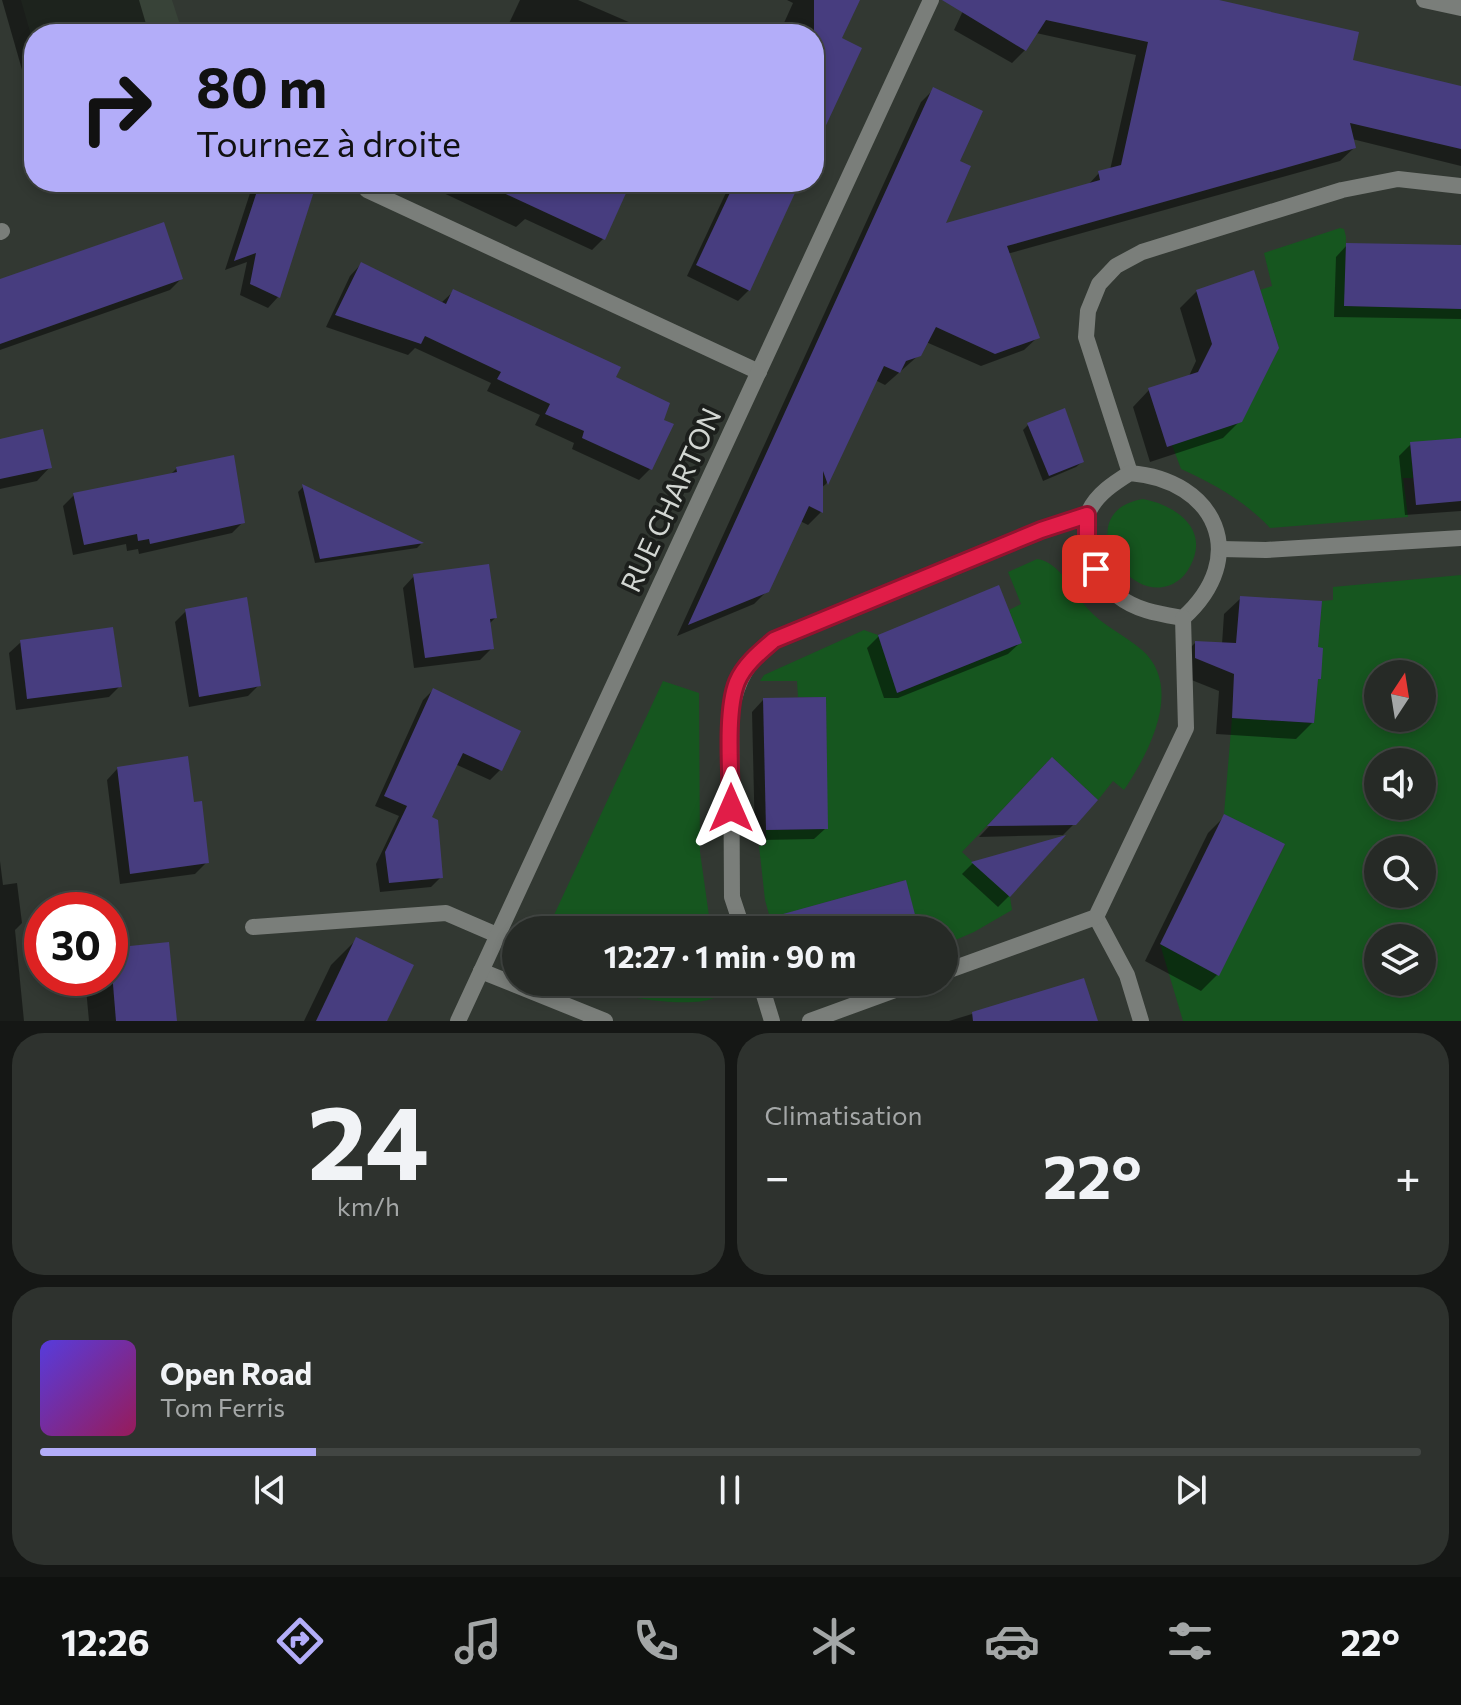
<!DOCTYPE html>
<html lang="fr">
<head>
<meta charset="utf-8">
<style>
	:root { --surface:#262a26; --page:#2e322e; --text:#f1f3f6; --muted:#a4a7a7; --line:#424643; --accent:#b3adf9 }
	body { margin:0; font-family:Commissioner,sans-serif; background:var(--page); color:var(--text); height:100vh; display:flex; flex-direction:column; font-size:30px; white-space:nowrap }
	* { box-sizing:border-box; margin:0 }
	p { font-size:26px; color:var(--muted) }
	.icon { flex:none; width:44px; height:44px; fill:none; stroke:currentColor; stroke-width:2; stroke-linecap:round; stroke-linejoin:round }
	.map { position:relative; height:1021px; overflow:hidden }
	.panel { display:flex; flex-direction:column; gap:12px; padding:12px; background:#151715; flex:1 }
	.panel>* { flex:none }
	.top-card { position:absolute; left:24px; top:24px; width:800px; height:168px; border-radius:32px; box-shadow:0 4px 12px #0003,0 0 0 2px var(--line); background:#b3adf9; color:#111; overflow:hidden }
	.needle { width:52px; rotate:12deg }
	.buttons { position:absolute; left:1364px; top:660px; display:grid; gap:16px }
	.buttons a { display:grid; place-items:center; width:72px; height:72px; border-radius:50%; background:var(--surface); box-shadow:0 4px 12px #0003,0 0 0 2px var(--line); font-size:40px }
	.speed { position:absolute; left:24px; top:892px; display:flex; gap:16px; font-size:40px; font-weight:700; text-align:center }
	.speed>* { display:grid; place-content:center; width:104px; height:104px; border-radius:50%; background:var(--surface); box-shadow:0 4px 12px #0003,0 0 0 2px var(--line); line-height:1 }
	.speed .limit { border:12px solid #d22; background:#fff; color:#111 }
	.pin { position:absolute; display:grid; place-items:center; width:68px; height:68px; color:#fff; margin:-34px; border-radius:16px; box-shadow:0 4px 12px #0006 }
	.me { position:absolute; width:88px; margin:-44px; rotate:0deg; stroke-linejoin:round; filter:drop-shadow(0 0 6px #0008) }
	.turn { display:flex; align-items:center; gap:28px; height:168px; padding:0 40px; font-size:36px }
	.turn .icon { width:104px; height:104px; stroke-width:2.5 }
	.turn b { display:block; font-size:56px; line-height:68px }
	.big { font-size:60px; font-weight:700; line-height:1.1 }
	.panel .card { flex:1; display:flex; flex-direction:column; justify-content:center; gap:12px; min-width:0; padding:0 28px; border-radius:32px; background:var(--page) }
	.panel .dial { align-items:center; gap:0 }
	.dial b { font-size:104px; line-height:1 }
	.song { display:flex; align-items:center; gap:24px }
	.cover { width:96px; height:96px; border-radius:12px; background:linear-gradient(135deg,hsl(250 70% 55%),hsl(330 70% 35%)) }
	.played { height:8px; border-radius:4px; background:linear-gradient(90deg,var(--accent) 20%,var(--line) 20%) }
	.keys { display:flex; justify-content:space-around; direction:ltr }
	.heat { display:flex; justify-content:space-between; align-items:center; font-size:44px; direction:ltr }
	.panel .tiles { flex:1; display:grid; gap:12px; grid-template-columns:1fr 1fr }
	.card:last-child { grid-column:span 2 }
	.trip { position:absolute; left:502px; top:916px; width:456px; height:80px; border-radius:40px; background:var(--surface); box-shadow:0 4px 12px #0003,0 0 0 2px var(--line); font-weight:700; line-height:80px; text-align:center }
	.menu { display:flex; height:128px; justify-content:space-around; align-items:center; background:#0f110f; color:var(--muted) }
	.menu .icon { width:56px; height:56px }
	.menu .selected { color:var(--accent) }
	.menu b { font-size:36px; color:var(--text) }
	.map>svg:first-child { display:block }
	.built { fill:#384338 }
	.green { fill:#16561f; fill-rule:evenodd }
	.shadow { fill:#0007 }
	.building { fill:#473d7f }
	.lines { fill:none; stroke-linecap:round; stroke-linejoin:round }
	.lane { stroke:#7a7e7a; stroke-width:16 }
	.street { stroke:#7a7e7a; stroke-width:16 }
	.route-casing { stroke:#92132f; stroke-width:20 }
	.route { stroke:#e11d48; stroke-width:14 }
	.labels { text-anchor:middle; stroke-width:8; stroke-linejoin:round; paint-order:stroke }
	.street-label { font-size:28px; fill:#d2d6d2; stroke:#1c1f1c }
</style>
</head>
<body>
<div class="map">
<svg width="1461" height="1021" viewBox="0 0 1461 1021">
	<rect width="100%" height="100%" fill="#323832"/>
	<path class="built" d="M21 0H172L183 34H34V45Z"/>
	<g class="green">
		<path d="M1340 228 1344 229 1346 237 1345 306 1461 309V438L1410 443 1413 478H1403L1408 517 1270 528C1245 501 1214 484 1181 469L1172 445 1241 422 1279 348 1260 290 1272 286 1264 253Z"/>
		<path d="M1143 499C1171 504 1207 525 1193 560 1190 567 1186 575 1179 580 1131 616 1066 512 1143 499Z"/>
		<path d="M1037 559C1060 562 1073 592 1088 609 1103 626 1125 635 1142 650 1184 687 1149 753 1124 790L1113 781 1098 800 1052 757 962 852 1010 897 1012 910 974 932 944 945V930H919L905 880 770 918 765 900 759 846 766 845V830L827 829 826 697H798L797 681H760L764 675 864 630 878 635 898 693 1021 643 1009 610 1021 604 1008 572Z"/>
		<path d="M1461 575V1021H1183L1160 944 1219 975 1285 845 1224 814 1232 718 1314 723 1318 679H1321L1318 647 1322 601 1333 600V587ZM1378 674H1422V718H1378ZM1378 762H1422V806H1378ZM1378 850H1422V894H1378ZM1378 938H1422V982H1378Z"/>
		<path d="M663 681 699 693 700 852 711 930H547Z"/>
		<path d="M571 982H725C731 1021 599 994 571 982Z"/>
	</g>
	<g class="shadow">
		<path d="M2 0H139L149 34H34L33 108Z"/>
		<path d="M520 0H578L631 23 626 34H509L505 32Z"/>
		<path d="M787 0H857L839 39 814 147V34H779L793 3Z"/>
		<path d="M968 0H1206L1350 62 1461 88V166L1352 139 1354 148 1340 161 1007 254 1038 337 1024 350 981 366 926 342 919 355 885 385 875 380 826 484 821 488V512L808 525 800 521 768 590 754 604 677 636 921 102 934 89 957 162 942 226 1087 186 1099 173 1110 170 1136 55 1036 33 1025 50 1012 63 954 30Z"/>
		<path d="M239 182H317L278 297 268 308 240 295 247 262 225 270 252 187Z"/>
		<path d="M420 182H629L603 239 592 250 525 219 516 227Z"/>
		<path d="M731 182H798L749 290 738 301 687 276Z"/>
		<path d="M1347 245 1461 247V319L1334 317 1336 257Z"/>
		<path d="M361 264 442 302 454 291 613 378 650 469 639 480 572 449 574 443 535 425 540 415 487 391 491 383 415 348 408 355 326 327 350 276Z"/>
		<path d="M181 279 170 290 0 350V282Z"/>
		<path d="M1197 291 1240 421 1223 438 1150 462 1133 407 1149 390 1189 376 1196 361 1180 308Z"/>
		<path d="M1028 425 1082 462 1076 467 1043 481 1023 430Z"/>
		<path d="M1461 440V511L1405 515 1399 456 1411 444Z"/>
		<path d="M0 441 50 467 37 481 0 489Z"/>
		<path d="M177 468 243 522 232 533 139 554 138 549 127 551 126 544 73 555 63 506 74 495 170 475Z"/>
		<path d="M303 487 421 544 417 548 315 563 298 492Z"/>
		<path d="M414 576 495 618 489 624 492 648 480 660 414 668 403 588Z"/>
		<path d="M1241 598 1319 678 1315 682 1312 723 1296 739 1216 734 1219 691 1179 675V659L1195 643 1222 644 1224 614Z"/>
		<path d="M186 611 259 685 248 696 189 707 175 622Z"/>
		<path d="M879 636 1020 643 1008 654 898 698H884L867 648Z"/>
		<path d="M21 642 120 686 109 697 16 710 9 653Z"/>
		<path d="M433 690 500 770 490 780 455 764 429 818 441 877 431 887 380 892 376 864 399 816 375 806 423 700Z"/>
		<path d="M763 700 826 828 814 839 755 840 752 712Z"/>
		<path d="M1052 760 1075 823 1063 835 979 837Z"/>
		<path d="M118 768 192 804 207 862 195 874 120 884 107 780Z"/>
		<path d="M1225 816 1218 974 1201 991 1145 961 1208 833Z"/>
		<path d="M0 861 3 885 17 883 22 923 15 930 24 1021H0Z"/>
		<path d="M973 863 1009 896 998 907 962 874Z"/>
		<path d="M357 939 385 1021H304L331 965Z"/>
		<path d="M167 944 175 1021H89L85 978H110V950Z"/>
		<path d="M1083 980 1095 1021H949Z"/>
	</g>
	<g class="building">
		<path d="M814 0H860L842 38 862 48 814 151Z"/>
		<path d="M942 0H1219L1359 32 1353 60 1461 86V149L1350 123 1356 148 1007 246 1040 338 995 354 936 327 921 356 906 361 900 373 884 366 828 485 823 471V513L809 506 769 592 688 625 933 87 983 111 960 161 971 166 946 223 1100 180 1098 171 1121 165 1148 42 1046 20 1026 51Z"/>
		<path d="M260 182H317L280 298 250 284 256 253 234 261Z"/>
		<path d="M480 182H631L605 240Z"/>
		<path d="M735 182H800L750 291 696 265Z"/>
		<path d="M164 222 183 279 0 344V279Z"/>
		<path d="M1346 243 1461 245V309L1344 306Z"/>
		<path d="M361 262 446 304 453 289 621 367 616 377 670 403 664 420 674 424 652 470 582 438 584 431 545 414 550 404 497 379 501 372 425 336 421 344 335 315Z"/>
		<path d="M1254 270 1279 348 1242 422 1167 447 1148 388 1198 372 1212 344 1196 290Z"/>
		<path d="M1065 408 1084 462 1049 476 1027 423Z"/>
		<path d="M43 429 52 468 0 479V439Z"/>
		<path d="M1461 438V501L1416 505 1410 442Z"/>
		<path d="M234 455 245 523 150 544 149 539 138 541 137 534 84 545 73 493 177 472 176 467Z"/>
		<path d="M302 484 424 543 320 559Z"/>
		<path d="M489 564 497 618 490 619 494 649 425 658 413 574Z"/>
		<path d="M999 585 1022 643 897 693 878 635Z"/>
		<path d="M1240 596 1322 601 1318 647 1323 648 1321 679H1318L1314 723 1232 718 1234 674 1195 658V641L1236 643Z"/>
		<path d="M247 597 261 686 199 697 185 609Z"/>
		<path d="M113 627 122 687 27 699 20 640Z"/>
		<path d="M433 688 521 731 502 771 463 753 432 817 438 820 443 878 389 883 385 852 407 806 384 796Z"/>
		<path d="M826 697 828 829 766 830 763 698Z"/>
		<path d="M188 756 194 802 202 801 209 863 130 874 117 767Z"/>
		<path d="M1052 757 1098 800 1076 825 987 826Z"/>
		<path d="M1224 814 1285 844 1219 976 1160 944Z"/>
		<path d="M1066 835 1010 897 971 862Z"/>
		<path d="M906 880 919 930H767L765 919Z"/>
		<path d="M356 937 414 965 387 1021H316Z"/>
		<path d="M169 942 177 1021H116L110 948Z"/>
		<path d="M1084 978 1098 1021H973L972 1012Z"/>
	</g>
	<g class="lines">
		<g class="lane">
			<path d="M0 232 2 231"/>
			<path d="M253 927 446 913 497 935"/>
		</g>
		<g class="street">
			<path d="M1424 0 1461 8"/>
			<path d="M367 190 759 372"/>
			<path d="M1130 473 1086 337 1088 311 1099 284 1116 266 1142 252 1342 190 1398 179 1461 186"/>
			<path d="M1130 473C1216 480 1251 557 1183 618 1160 614 1137 611 1118 596 1100 582 1078 534 1089 511 1097 494 1114 483 1130 473Z"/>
			<path d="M1221 549 1266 550 1461 538"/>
			<path d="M1096 917 1127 975 1141 1021"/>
			<path d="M743 930 732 897 731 712C738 676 747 664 774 640L1041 530 1087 515"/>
			<path d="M481 971 605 1021"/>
			<path d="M944 972 1096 917 1186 728 1183 618"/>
			<path d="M760 982 772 1021"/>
			<path d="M458 1021 931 0"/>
			<path d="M810 1021 917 982"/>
		</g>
	</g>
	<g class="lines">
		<g class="route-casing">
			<path id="route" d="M731 808C731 775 725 712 737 682 744 665 760 652 774 640L1041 530 1087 515V536L1096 569"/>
		</g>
		<use href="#route" class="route"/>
	</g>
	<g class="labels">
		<g class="street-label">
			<text transform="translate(671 500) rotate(-65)" y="10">RUE CHARTON</text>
		</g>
	</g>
</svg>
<div class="buttons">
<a><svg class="needle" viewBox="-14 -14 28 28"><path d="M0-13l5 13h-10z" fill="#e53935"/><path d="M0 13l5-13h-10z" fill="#a4a7a7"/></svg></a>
<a><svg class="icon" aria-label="sound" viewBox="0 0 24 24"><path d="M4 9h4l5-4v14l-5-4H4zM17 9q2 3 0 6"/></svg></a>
<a><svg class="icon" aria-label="search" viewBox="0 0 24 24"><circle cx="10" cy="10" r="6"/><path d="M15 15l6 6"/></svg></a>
<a><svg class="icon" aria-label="layers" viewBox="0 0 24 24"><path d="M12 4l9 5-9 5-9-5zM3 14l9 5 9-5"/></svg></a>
</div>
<div class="speed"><div class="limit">30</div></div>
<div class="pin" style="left:1096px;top:569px;background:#d93025"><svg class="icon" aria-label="arrive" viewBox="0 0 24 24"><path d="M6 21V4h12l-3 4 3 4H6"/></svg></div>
<svg class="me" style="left:731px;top:808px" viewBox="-20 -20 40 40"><path d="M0-17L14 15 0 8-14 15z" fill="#e11d48" stroke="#fff" stroke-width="4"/></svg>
<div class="trip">12:27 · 1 min · 90 m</div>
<div class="top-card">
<div class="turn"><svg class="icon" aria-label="right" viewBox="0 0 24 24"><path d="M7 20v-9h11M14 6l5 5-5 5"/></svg><div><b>80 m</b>Tournez à droite</div></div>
</div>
</div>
<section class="panel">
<div class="tiles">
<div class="card dial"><b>24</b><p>km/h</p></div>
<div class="card"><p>Climatisation</p>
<div class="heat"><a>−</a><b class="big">22°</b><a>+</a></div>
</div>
<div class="card">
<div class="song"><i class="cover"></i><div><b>Open Road</b><p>Tom Ferris</p></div></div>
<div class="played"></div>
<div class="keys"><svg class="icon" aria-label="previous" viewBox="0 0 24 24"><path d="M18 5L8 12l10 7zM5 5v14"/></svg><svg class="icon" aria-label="pause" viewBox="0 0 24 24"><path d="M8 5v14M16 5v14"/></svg><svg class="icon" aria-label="next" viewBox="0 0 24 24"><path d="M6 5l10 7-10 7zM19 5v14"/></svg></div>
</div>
</div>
</section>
<nav class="menu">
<b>12:26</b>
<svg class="icon selected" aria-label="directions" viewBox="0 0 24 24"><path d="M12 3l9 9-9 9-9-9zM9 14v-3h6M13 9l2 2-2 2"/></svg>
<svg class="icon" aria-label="music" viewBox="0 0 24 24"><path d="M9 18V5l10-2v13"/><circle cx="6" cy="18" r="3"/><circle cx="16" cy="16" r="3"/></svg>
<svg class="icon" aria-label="phone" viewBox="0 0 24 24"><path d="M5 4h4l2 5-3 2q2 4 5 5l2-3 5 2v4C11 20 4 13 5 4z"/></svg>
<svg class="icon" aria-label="climate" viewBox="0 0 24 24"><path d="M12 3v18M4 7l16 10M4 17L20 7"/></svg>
<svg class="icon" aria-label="car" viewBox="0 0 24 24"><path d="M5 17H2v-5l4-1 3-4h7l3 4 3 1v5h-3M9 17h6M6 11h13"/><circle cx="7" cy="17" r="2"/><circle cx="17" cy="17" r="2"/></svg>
<svg class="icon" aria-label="filters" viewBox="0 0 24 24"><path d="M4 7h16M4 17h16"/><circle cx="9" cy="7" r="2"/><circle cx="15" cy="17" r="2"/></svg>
<b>22°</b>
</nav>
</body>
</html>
